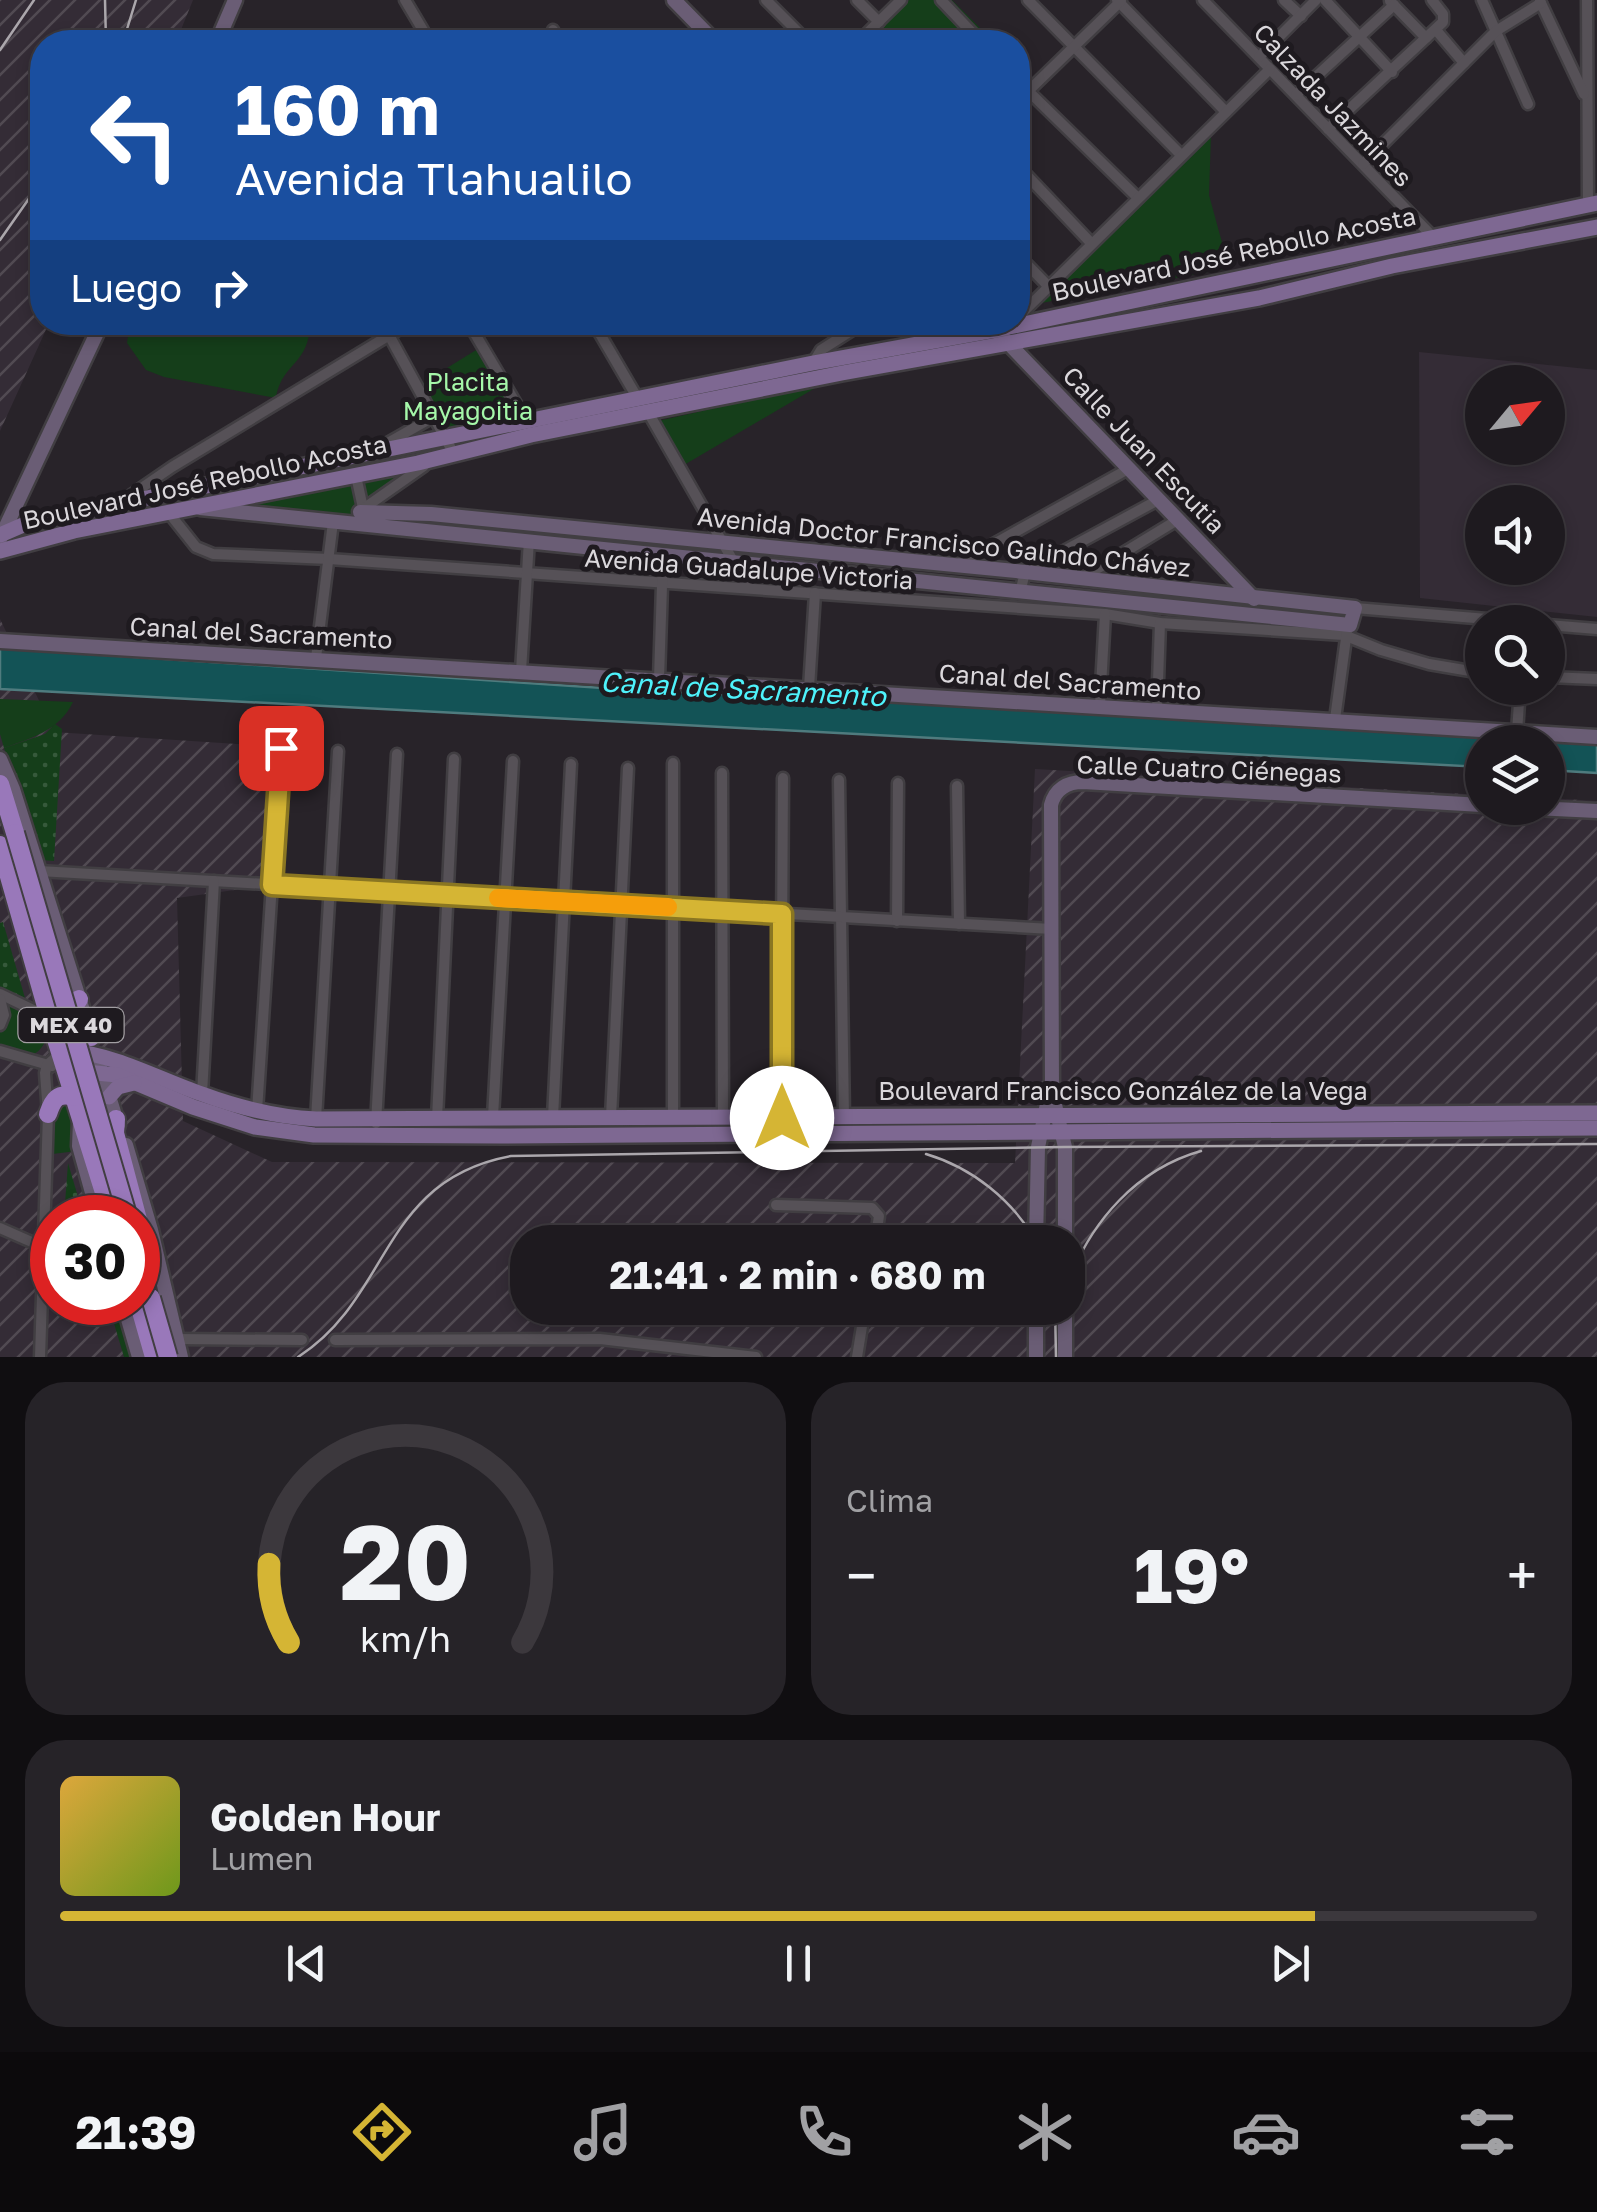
<!DOCTYPE html>
<html lang="es">
<head>
<meta charset="utf-8">
<style>
	:root { --surface:#1e1a1f; --page:#262328; --text:#f1f3f6; --muted:#a1a1a4; --line:#3c383d; --accent:#d5b534 }
	body { margin:0; font-family:"Golos Text",sans-serif; background:var(--page); color:var(--text); height:100vh; display:flex; flex-direction:column; font-size:38px; white-space:nowrap }
	* { box-sizing:border-box; margin:0 }
	p { font-size:32px; color:var(--muted) }
	.icon { flex:none; width:55px; height:55px; fill:none; stroke:currentColor; stroke-width:2; stroke-linecap:round; stroke-linejoin:round }
	.map { position:relative; height:1357px; overflow:hidden }
	.panel { display:flex; flex-direction:column; gap:25px; padding:25px; background:#100e11; flex:1 }
	.panel>* { flex:none }
	.guide { position:absolute; left:30px; top:30px; width:1000px; height:305px; border-radius:40px; box-shadow:0 5px 15px #0003,0 0 0 2px var(--line); background:#1a4fa0; color:#fff; overflow:hidden }
	.needle { width:65px; rotate:61deg }
	.tools { position:absolute; left:1465px; top:365px; display:grid; gap:20px }
	.tools a { display:grid; place-items:center; width:100px; height:100px; border-radius:50%; background:var(--surface); box-shadow:0 5px 15px #0003,0 0 0 2px var(--line); font-size:50px }
	.speed { position:absolute; left:30px; top:1195px; display:flex; gap:20px; font-size:50px; font-weight:700; text-align:center }
	.speed>* { display:grid; place-content:center; width:130px; height:130px; border-radius:50%; background:var(--surface); box-shadow:0 5px 15px #0003,0 0 0 2px var(--line); line-height:1 }
	.speed .limit { border:15px solid #d22; background:#fff; color:#111 }
	.pin { position:absolute; display:grid; place-items:center; width:85px; height:85px; color:#fff; margin:-42px; border-radius:20px; box-shadow:0 5px 15px #0006 }
	.me { position:absolute; width:110px; margin:-55px; rotate:0deg; stroke-linejoin:round; filter:drop-shadow(0 0 8px #0008) }
	.turn { display:flex; align-items:center; gap:35px; height:210px; padding:0 40px; font-size:45px }
	.turn .icon { width:130px; height:130px; stroke-width:2.5 }
	.turn b { display:block; font-size:70px; line-height:85px }
	.then { display:flex; align-items:center; height:95px; padding:0 40px; background:#0003; gap:20px; font-size:38px }
	.big { font-size:75px; font-weight:700; line-height:1.1 }
	.panel .tile { flex:1; display:flex; flex-direction:column; justify-content:center; gap:15px; min-width:0; padding:0 35px; border-radius:40px; background:var(--page) }
	.panel .dial { align-items:center; gap:0 }
	.dial svg { height:260px; overflow:visible; fill:none; stroke:var(--line); stroke-width:7; stroke-linecap:round; text-anchor:middle }
	.dial text { fill:var(--text); stroke:none }
	.song { display:flex; align-items:center; gap:30px }
	.cover { width:120px; height:120px; border-radius:15px; background:linear-gradient(135deg,hsl(40 70% 55%),hsl(80 70% 35%)) }
	.played { height:10px; border-radius:5px; background:linear-gradient(90deg,var(--accent) 85%,var(--line) 85%) }
	.keys { display:flex; justify-content:space-around; direction:ltr }
	.heat { display:flex; justify-content:space-between; align-items:center; font-size:55px; direction:ltr }
	.panel .tiles { flex:1; display:grid; gap:25px; grid-template-columns:1fr 1fr }
	.tile:last-child { grid-column:span 2 }
	.trip { position:absolute; left:510px; top:1225px; width:575px; height:100px; border-radius:40px; background:var(--surface); box-shadow:0 5px 15px #0003,0 0 0 2px var(--line); font-weight:700; line-height:100px; text-align:center }
	.menu { display:flex; height:160px; justify-content:space-around; align-items:center; background:#0c0a0c; color:var(--muted) }
	.menu .icon { width:70px; height:70px }
	.menu .active { color:var(--accent) }
	.menu b { font-size:45px; color:var(--text) }
	.map>svg:first-child { display:block }
	.built { fill:#342c36; fill-rule:evenodd }
	.industrial { fill:url(#industrial-furrows); fill-rule:evenodd }
	.grass { fill:url(#grass-dots) }
	.green { fill:#153e1a }
	.water { fill:#135356; stroke:#4f7b7e; stroke-width:2.5 }
	.lines { fill:none; stroke-linecap:round; stroke-linejoin:round }
	.street-casing { stroke:#413e42; stroke-width:15 }
	.secondary-casing { stroke:#413e42; stroke-width:19 }
	.primary-casing { stroke:#413e42; stroke-width:20 }
	.highway-casing { stroke:#413e42; stroke-width:22 }
	.street { stroke:#565157; stroke-width:10 }
	.secondary { stroke:#6a5d75; stroke-width:14 }
	.primary { stroke:#7e6892; stroke-width:15 }
	.highway { stroke:#9978ba; stroke-width:18 }
	.rail { stroke:#aba7ac; stroke-width:2.5 }
	.highway-bridge-casing { stroke:#413e42; stroke-width:22; stroke-linecap:butt }
	.highway-bridge { stroke:#9978ba; stroke-width:18 }
	.route-casing { stroke:#8a7622; stroke-width:25 }
	.route { stroke:#d5b534; stroke-width:18 }
	.slow { stroke:#f59e0b; stroke-width:18 }
	.labels { text-anchor:middle; stroke-width:10; stroke-linejoin:round; paint-order:stroke }
	.shield { fill:#1e1a1f; stroke:#a29fa3; stroke-width:2.5 }
	.shield-label { font-size:22px; font-weight:bold; fill:#dbd8dc }
	.street-label { font-size:25px; fill:#dbd8dc; stroke:#1e1a1f }
	.park-label { font-size:25px; fill:#a5f7a9; stroke:#1e1a1f }
	.water-label { font-size:28px; font-style:italic; fill:#4ef2fb; stroke:#1e1a1f }
</style>
</head>
<body>
<div class="map">
<svg width="1597" height="1357" viewBox="0 0 1597 1357">
	<defs>
		<pattern id="industrial-furrows" width="10" height="10" patternUnits="userSpaceOnUse" patternTransform="scale(2.5)"><rect width="10" height="10" fill="#342c36"/><path d="M-1 1l2-2M0 10L10 0M9 11l2-2" fill="none" stroke="#514a52"/></pattern>
		<pattern id="grass-dots" width="8" height="8" patternUnits="userSpaceOnUse" patternTransform="scale(2.5)"><rect width="8" height="8" fill="#153e1a"/><path d="M2 2h.1M6 6h.1" fill="none" stroke="#36593b" stroke-width="1.8" stroke-linecap="round"/></pattern>
	</defs>
	<rect width="100%" height="100%" fill="#282329"/>
	<path class="built" d="M1419 352 1597 370V617L1420 598ZM1482 382H1548V448H1482ZM1482 502H1548V568H1482Z"/>
	<g class="industrial">
		<path d="M0 0H193L176 42H42V322L49 323 0 431Z"/>
		<path d="M0 619 54 732 268 746 263 886 177 898 183 1121 272 1162 1015 1163 1035 769 1482 795V808H1548V798L1597 801V1357H0ZM52 1218H138V1302H52ZM528 1242H1068V1308H528Z"/>
	</g>
	<g class="grass">
		<path d="M55 724 62 729 54 861 40 860 4 748 45 734Z"/>
		<path d="M3 922 25 998 0 987V923Z"/>
		<path d="M68 1163 84 1217H64Z"/>
	</g>
	<g class="green">
		<path d="M909 0H952L994 42H868Z"/>
		<path d="M1211 134 1209 195 1229 268 1036 304Z"/>
		<path d="M130 323 310 322C310 365 282 362 276 398L164 377 146 370 127 343Z"/>
		<path d="M481 347 524 422 449 436 421 384Z"/>
		<path d="M822 384 684 465 658 421Z"/>
		<path d="M418 468 366 502 354 516 213 507Z"/>
		<path d="M0 699 73 702C59 731 31 738 4 748L0 734Z"/>
		<path d="M0 999 41 1021 45 1042C34 1063 19 1055 0 1050Z"/>
		<path d="M73 1100 77 1151 52 1154 50 1113 55 1102Z"/>
		<path d="M108 1303H122L137 1357H124Z"/>
	</g>
	<path class="water" d="M0 648 649 691 1055 709 1597 742V773L1548 770V742H1482V767L0 689Z"/>
	<g class="lines">
		<g class="street-casing">
			<g id="street">
				<path d="M405 0 430 42"/>
				<path d="M766 0 808 42"/>
				<path d="M857 0 879 22"/>
				<path d="M941 0 981 42"/>
				<path d="M1028 0 1181 155"/>
				<path d="M1117 0 1226 112"/>
				<path d="M1203 0 1434 238"/>
				<path d="M1284 0 1301 16"/>
				<path d="M1325 0 1392 72"/>
				<path d="M1482 0 1528 104"/>
				<path d="M1587 0 1588 205"/>
				<path d="M1390 1 1426 38"/>
				<path d="M1540 1 1584 94"/>
				<path d="M553 30 560 42"/>
				<path d="M1436 30 1464 63"/>
				<path d="M858 42 901 0"/>
				<path d="M1259 57 1316 0"/>
				<path d="M1018 81 1137 197"/>
				<path d="M1296 95 1394 5"/>
				<path d="M1018 101 1121 1"/>
				<path d="M1328 129 1443 22V14L1432 0"/>
				<path d="M1363 164 1496 31 1541 3"/>
				<path d="M1018 166 1091 243"/>
				<path d="M1018 255 1048 286"/>
				<path d="M1018 317 1270 69"/>
				<path d="M373 322 389 335 454 454"/>
				<path d="M468 322 527 422"/>
				<path d="M593 322 638 399"/>
				<path d="M813 363 821 350 865 322"/>
				<path d="M648 412 748 587"/>
				<path d="M384 445 435 416"/>
				<path d="M356 476 363 508"/>
				<path d="M124 500 172 467 411 322"/>
				<path d="M360 511 424 466"/>
				<path d="M169 513 196 547 213 554 329 559 1105 614 1160 623 1344 635 1381 650 1429 664 1482 673"/>
				<path d="M956 565 1130 468"/>
				<path d="M1082 578 1179 519"/>
				<path d="M1020 593 1025 572 1160 499"/>
				<path d="M1355 608 1523 622"/>
				<path d="M1548 625 1597 629"/>
				<path d="M316 658 333 522"/>
				<path d="M521 671 529 540"/>
				<path d="M1548 677 1597 679"/>
				<path d="M659 679 663 554"/>
				<path d="M809 688 815 593"/>
				<path d="M1100 705 1105 614"/>
				<path d="M1157 711 1160 623"/>
				<path d="M1335 719 1347 631"/>
				<path d="M1517 732 1520 688"/>
				<path d="M722 773 723 1118"/>
				<path d="M839 780 844 1118"/>
				<path d="M957 786 959 924"/>
				<path d="M39 871 1052 929"/>
				<path d="M897 921 898 783"/>
				<path d="M0 994 48 1017"/>
				<path d="M0 999 4 1015 0 1025"/>
				<path d="M0 1051 52 1066"/>
				<path d="M202 1094 214 881"/>
				<path d="M257 1111 281 748"/>
				<path d="M493 1117 513 761"/>
				<path d="M553 1117 571 764"/>
				<path d="M611 1117 628 768"/>
				<path d="M673 1117V763"/>
				<path d="M781 1118 783 778"/>
				<path d="M316 1119 338 751"/>
				<path d="M437 1119 454 759"/>
				<path d="M376 1123 397 754"/>
				<path d="M776 1205 872 1208 879 1216 875 1242"/>
				<path d="M0 1228 43 1247"/>
				<path d="M176 1339 302 1340"/>
				<path d="M335 1340 600 1339 756 1357"/>
				<path d="M40 1357 48 1114 45 1073 47 1065 61 1053"/>
				<path d="M857 1357 865 1308"/>
			</g>
		</g>
		<g class="secondary-casing">
			<g id="secondary">
				<path d="M674 0 715 42"/>
				<path d="M217 42 235 0"/>
				<path d="M988 322 1254 599"/>
				<path d="M200 508 1350 625 1355 608 1025 572 431 514 360 512"/>
				<path d="M0 539 102 322"/>
				<path d="M0 641 1597 737"/>
				<path d="M0 759 13 789 92 1039"/>
				<path d="M1534 808 1597 811"/>
				<path d="M99 1064 118 1125"/>
				<path d="M80 1121 79 1146 99 1218"/>
				<path d="M126 1145 151 1230 181 1357"/>
				<path d="M1036 1242 1038 1147 1047 1104"/>
				<path d="M1065 1242V1147L1052 1092 1051 805C1055 789 1067 782 1083 782L1482 805"/>
				<path d="M123 1302 139 1357"/>
				<path d="M1065 1308V1357"/>
				<path d="M1036 1357V1308"/>
			</g>
		</g>
		<g class="primary-casing">
			<g id="primary">
				<path d="M0 535 30 522 68 514 813 363 995 330 1597 203"/>
				<path d="M0 551 74 531 418 463 531 435 842 373 1259 298 1392 266 1597 227"/>
				<path d="M70 1051C117 1055 158 1079 202 1094 240 1108 276 1117 316 1119L1597 1113"/>
				<path d="M75 1071 117 1075 193 1107 255 1127 314 1135 500 1136 1597 1128"/>
				<path d="M109 1097 118 1087 134 1083"/>
			</g>
		</g>
		<g class="highway-casing">
			<g id="highway">
				<path d="M0 784 15 833"/>
				<path d="M0 845 49 1017 112 1218"/>
				<path d="M54 1008 72 1009 79 999"/>
				<path d="M61 1022 84 1030 91 1037"/>
				<path d="M48 1114C53 1099 58 1092 74 1097"/>
				<path d="M116 1119 115 1133 145 1246 147 1280"/>
				<path d="M138 1301 154 1357"/>
			</g>
		</g>
		<use href="#street" class="street"/>
		<use href="#secondary" class="secondary"/>
		<use href="#primary" class="primary"/>
		<use href="#highway" class="highway"/>
		<g class="rail">
			<path d="M105 0 106 42"/>
			<path d="M123 42 136 0"/>
			<path d="M0 50 34 0"/>
			<path d="M0 240 42 180"/>
			<path d="M926 1154C973 1168 1012 1200 1037 1242"/>
			<path d="M1068 1283C1091 1221 1137 1169 1201 1151"/>
			<path d="M1055 1308 1056 1357"/>
			<path d="M298 1357C392 1297 380 1180 511 1156L1065 1147 1597 1144"/>
		</g>
		<g class="highway-bridge-casing">
			<g id="highway-bridge">
				<path d="M15 833 128 1218"/>
				<path d="M151 1298 168 1357"/>
			</g>
		</g>
		<use href="#highway-bridge" class="highway-bridge"/>
	</g>
	<g class="lines">
		<g class="route-casing">
			<path id="route" d="M281 748 272 885 782 914V1118"/>
		</g>
		<use href="#route" class="route"/>
		<path class="slow" d="M498 898 668 907"/>
	</g>
	<g class="labels">
		<rect class="shield" x="18.5" y="1008" width="105" height="34" rx="8"/>
		<g class="shield-label">
			<text x="71" y="1033">MEX 40</text>
		</g>
		<g class="street-label">
			<text transform="translate(1333 105) rotate(46)" y="9">Calzada Jazmines</text>
			<text transform="translate(1234 254) rotate(-12)" y="9">Boulevard José Rebollo Acosta</text>
			<text transform="translate(1144 450) rotate(46)" y="9">Calle Juan Escutia</text>
			<text transform="translate(205 482) rotate(-12)" y="9">Boulevard José Rebollo Acosta</text>
			<text transform="translate(944 542) rotate(6)" y="9">Avenida Doctor Francisco Galindo Chávez</text>
			<text transform="translate(749 569) rotate(4)" y="9">Avenida Guadalupe Victoria</text>
			<text transform="translate(261 633) rotate(3)" y="9">Canal del Sacramento</text>
			<text transform="translate(1070 682) rotate(4)" y="9">Canal del Sacramento</text>
			<text transform="translate(1209 769) rotate(2)" y="9">Calle Cuatro Ciénegas</text>
			<text x="1123" y="1100">Boulevard Francisco González de la Vega</text>
		</g>
		<g class="park-label">
			<text x="468" y="391">Placita<tspan x="468" dy="29">Mayagoitia</tspan></text>
		</g>
		<g class="water-label">
			<text transform="translate(743 689) rotate(3)" y="10">Canal de Sacramento</text>
		</g>
	</g>
</svg>
<div class="tools">
<a><svg class="needle" viewBox="-14 -14 28 28"><path d="M0-13l5 13h-10z" fill="#e53935"/><path d="M0 13l5-13h-10z" fill="#a1a1a4"/></svg></a>
<a><svg class="icon" aria-label="sound" viewBox="0 0 24 24"><path d="M4 9h4l5-4v14l-5-4H4zM17 9q2 3 0 6"/></svg></a>
<a><svg class="icon" aria-label="search" viewBox="0 0 24 24"><circle cx="10" cy="10" r="6"/><path d="M15 15l6 6"/></svg></a>
<a><svg class="icon" aria-label="layers" viewBox="0 0 24 24"><path d="M12 4l9 5-9 5-9-5zM3 14l9 5 9-5"/></svg></a>
</div>
<div class="speed"><div class="limit">30</div></div>
<div class="pin" style="left:281px;top:748px;background:#d93025"><svg class="icon" aria-label="arrive" viewBox="0 0 24 24"><path d="M6 21V4h12l-3 4 3 4H6"/></svg></div>
<svg class="me" style="left:782px;top:1118px" viewBox="-20 -20 40 40"><circle r="19" fill="#fff"/><path d="M0-13L10 11 0 6-10 11z" fill="#d5b534"/></svg>
<div class="trip">21:41 · 2 min · 680 m</div>
<div class="guide">
<div class="turn"><svg class="icon" aria-label="left" viewBox="0 0 24 24"><path d="M17 20v-9H6M10 6l-5 5 5 5"/></svg><div><b>160 m</b>Avenida Tlahualilo</div></div>
<div class="then">Luego<svg class="icon" aria-label="right" viewBox="0 0 24 24"><path d="M7 20v-9h11M14 6l5 5-5 5"/></svg></div>
</div>
</div>
<section class="panel">
<div class="tiles">
<div class="tile dial"><svg viewBox="0 0 100 80">
<path d="M14 69A42 42 0 1 1 86 69"/>
<path d="M14 69A42 42 0 0 1 8 45" stroke="#d5b534"/>
<text x="50" y="56" font-size="32" font-weight="700">20</text>
<text x="50" y="72" font-size="11">km/h</text>
</svg></div>
<div class="tile"><p>Clima</p>
<div class="heat"><a>−</a><b class="big">19°</b><a>+</a></div>
</div>
<div class="tile">
<div class="song"><i class="cover"></i><div><b>Golden Hour</b><p>Lumen</p></div></div>
<div class="played"></div>
<div class="keys"><svg class="icon" aria-label="previous" viewBox="0 0 24 24"><path d="M18 5L8 12l10 7zM5 5v14"/></svg><svg class="icon" aria-label="pause" viewBox="0 0 24 24"><path d="M8 5v14M16 5v14"/></svg><svg class="icon" aria-label="next" viewBox="0 0 24 24"><path d="M6 5l10 7-10 7zM19 5v14"/></svg></div>
</div>
</div>
</section>
<nav class="menu">
<b>21:39</b>
<svg class="icon active" aria-label="directions" viewBox="0 0 24 24"><path d="M12 3l9 9-9 9-9-9zM9 14v-3h6M13 9l2 2-2 2"/></svg>
<svg class="icon" aria-label="music" viewBox="0 0 24 24"><path d="M9 18V5l10-2v13"/><circle cx="6" cy="18" r="3"/><circle cx="16" cy="16" r="3"/></svg>
<svg class="icon" aria-label="phone" viewBox="0 0 24 24"><path d="M5 4h4l2 5-3 2q2 4 5 5l2-3 5 2v4C11 20 4 13 5 4z"/></svg>
<svg class="icon" aria-label="climate" viewBox="0 0 24 24"><path d="M12 3v18M4 7l16 10M4 17L20 7"/></svg>
<svg class="icon" aria-label="car" viewBox="0 0 24 24"><path d="M5 17H2v-5l4-1 3-4h7l3 4 3 1v5h-3M9 17h6M6 11h13"/><circle cx="7" cy="17" r="2"/><circle cx="17" cy="17" r="2"/></svg>
<svg class="icon" aria-label="filters" viewBox="0 0 24 24"><path d="M4 7h16M4 17h16"/><circle cx="9" cy="7" r="2"/><circle cx="15" cy="17" r="2"/></svg>
</nav>
</body>
</html>
